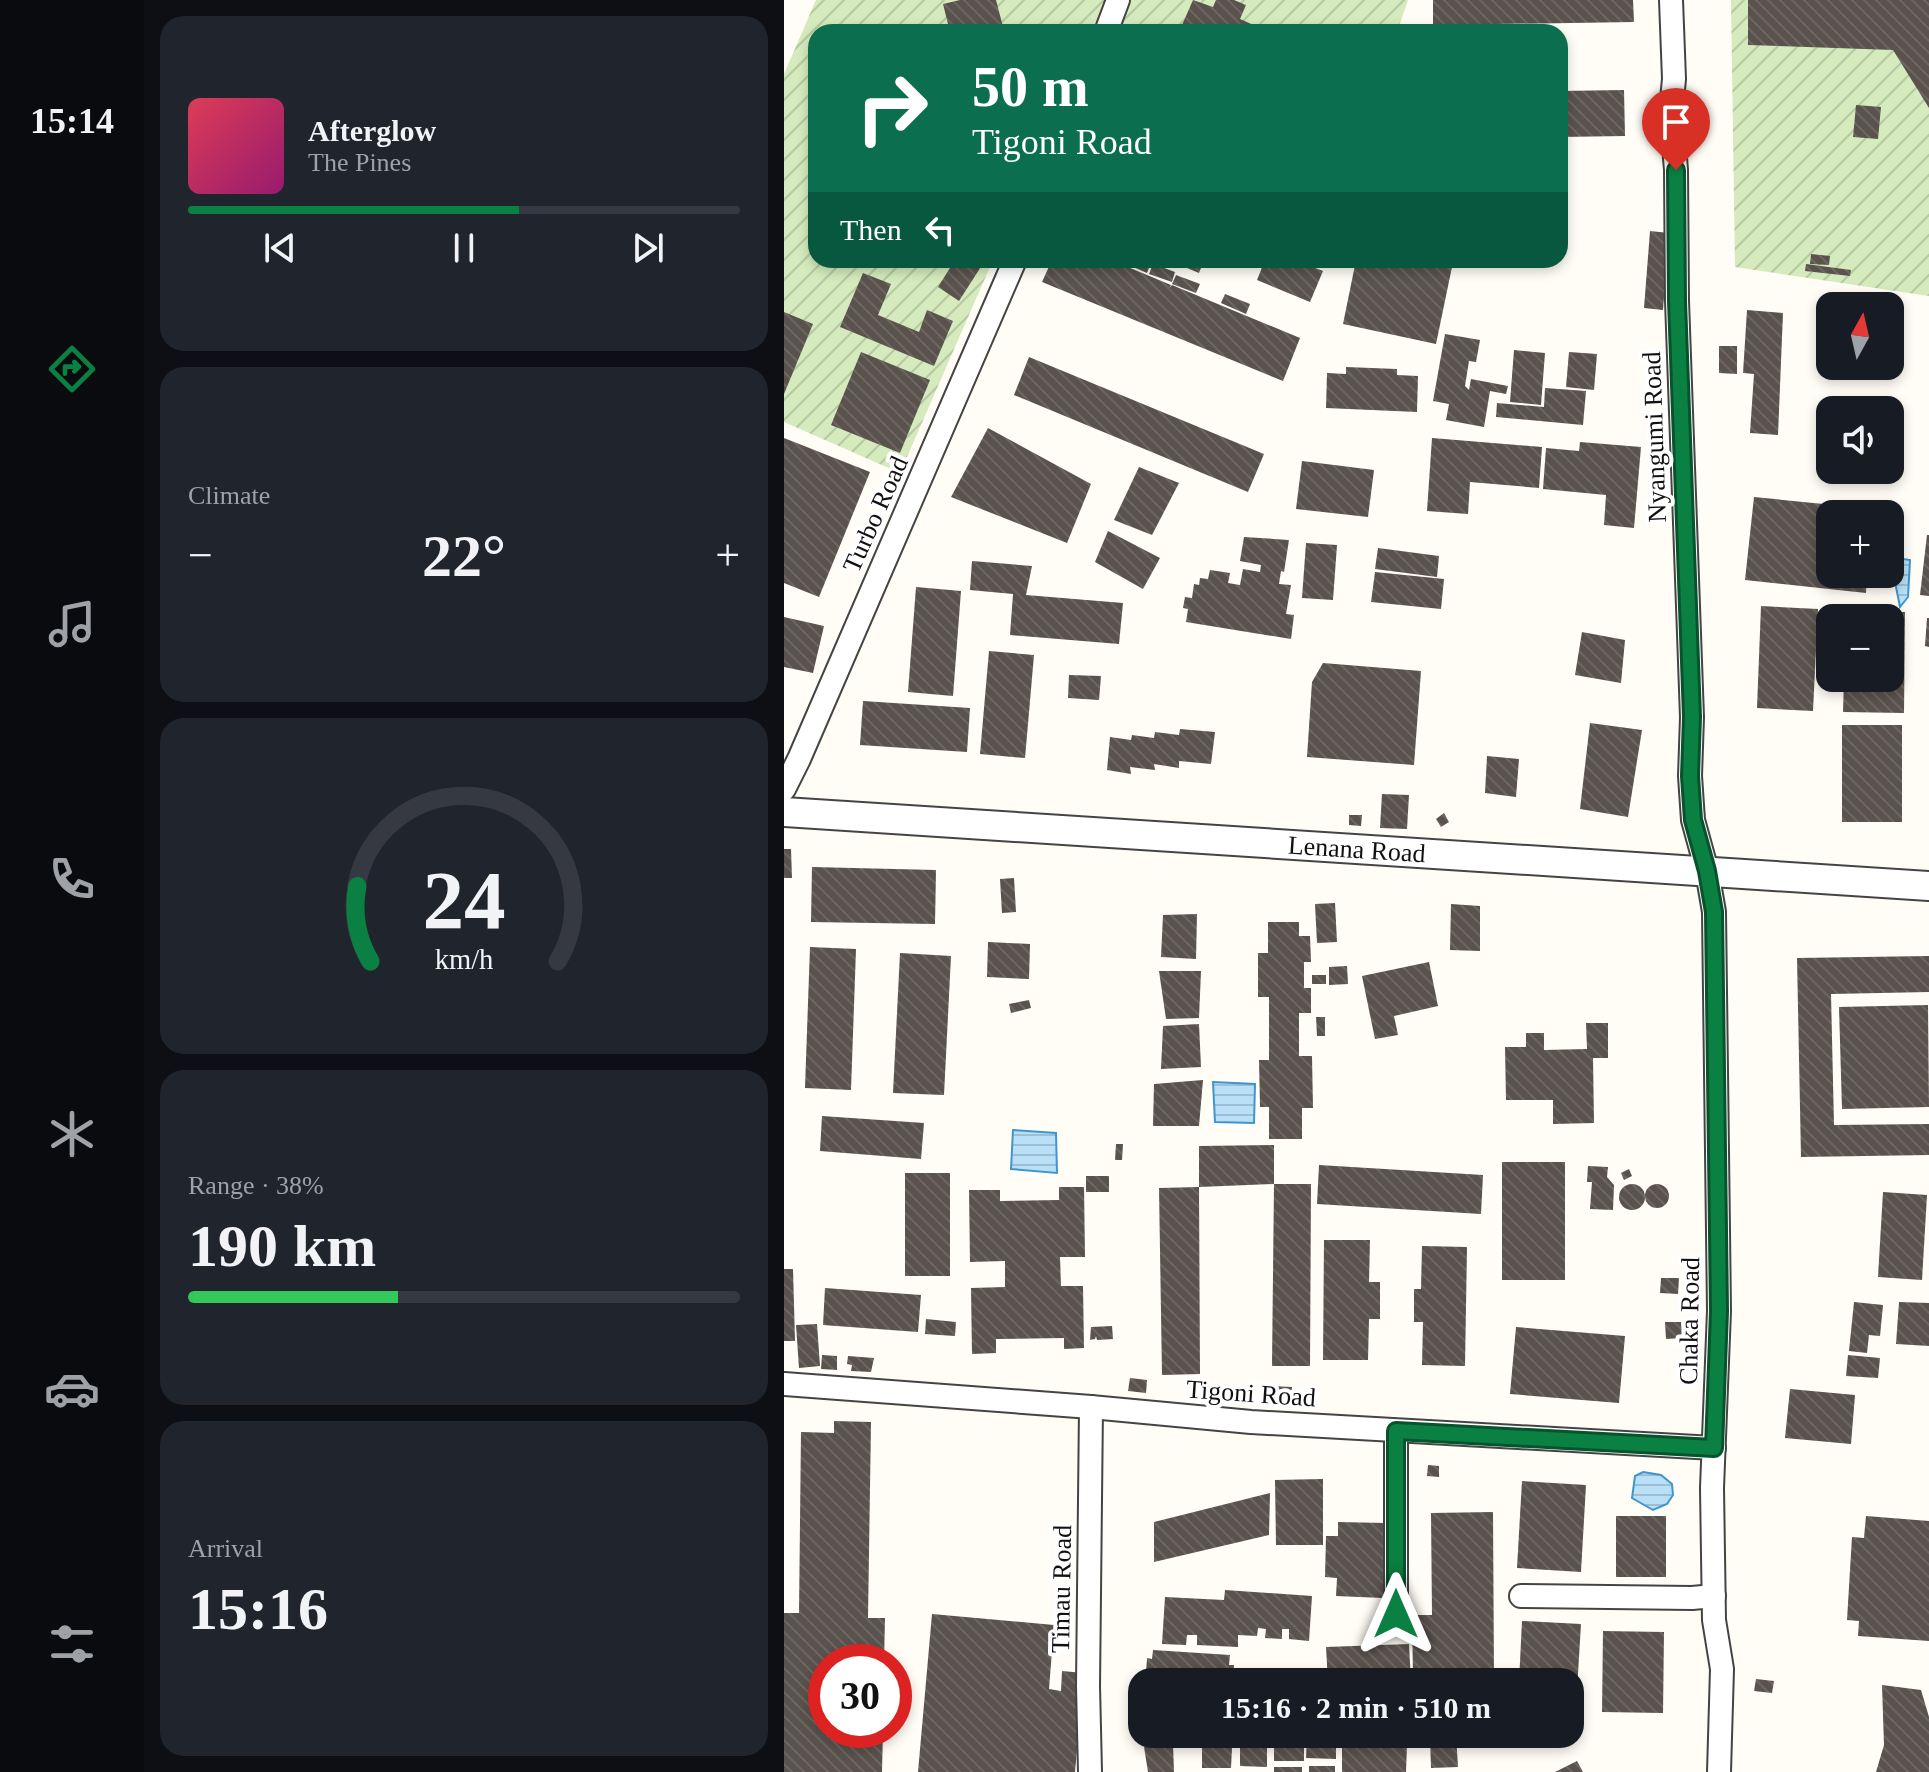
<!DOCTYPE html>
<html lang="en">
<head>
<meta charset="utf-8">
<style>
	:root { --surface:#171b24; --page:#20242c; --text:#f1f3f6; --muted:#9ea1a6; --line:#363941; --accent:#0b8043 }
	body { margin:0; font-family:"Times New Roman",serif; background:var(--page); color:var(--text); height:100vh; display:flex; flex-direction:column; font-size:30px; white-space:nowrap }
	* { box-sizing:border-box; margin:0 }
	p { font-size:26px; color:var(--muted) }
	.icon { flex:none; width:44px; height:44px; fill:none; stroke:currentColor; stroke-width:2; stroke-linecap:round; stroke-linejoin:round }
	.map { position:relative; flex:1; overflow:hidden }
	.panel { display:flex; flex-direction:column; gap:16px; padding:16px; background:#0d0f14; width:640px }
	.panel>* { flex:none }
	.guide { position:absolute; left:24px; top:24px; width:760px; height:244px; border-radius:24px; box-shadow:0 4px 12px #0003; background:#0b6e4f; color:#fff; overflow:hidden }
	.needle { width:52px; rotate:8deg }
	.buttons { position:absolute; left:1032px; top:292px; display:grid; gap:16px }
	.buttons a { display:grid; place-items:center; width:88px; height:88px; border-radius:16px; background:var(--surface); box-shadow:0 4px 12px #0003; font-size:40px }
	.speed { position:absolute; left:24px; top:1644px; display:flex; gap:16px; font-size:40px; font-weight:700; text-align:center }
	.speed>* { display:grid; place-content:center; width:104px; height:104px; border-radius:50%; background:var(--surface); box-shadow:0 4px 12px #0003; line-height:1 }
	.speed .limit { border:12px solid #d22; background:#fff; color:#111 }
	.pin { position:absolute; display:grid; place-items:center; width:68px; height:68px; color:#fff; margin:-82px -34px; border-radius:50% 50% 50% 0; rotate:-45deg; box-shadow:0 0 8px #0007 }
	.pin .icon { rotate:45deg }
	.me { position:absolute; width:88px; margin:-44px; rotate:0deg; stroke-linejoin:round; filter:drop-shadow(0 0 6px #0008) }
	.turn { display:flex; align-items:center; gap:28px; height:168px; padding:0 32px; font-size:36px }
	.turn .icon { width:104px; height:104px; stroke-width:2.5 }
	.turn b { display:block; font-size:56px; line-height:68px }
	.then { display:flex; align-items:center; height:76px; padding:0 32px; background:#0003; gap:16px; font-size:30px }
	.big { font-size:60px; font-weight:800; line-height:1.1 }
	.panel .widget { flex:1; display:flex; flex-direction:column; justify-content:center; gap:12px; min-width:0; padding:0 28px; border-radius:24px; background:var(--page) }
	.panel .dial { align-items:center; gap:0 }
	.dial svg { height:208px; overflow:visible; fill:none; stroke:var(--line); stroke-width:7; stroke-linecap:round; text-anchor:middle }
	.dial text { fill:var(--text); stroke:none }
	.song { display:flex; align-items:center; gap:24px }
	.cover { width:96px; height:96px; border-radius:12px; background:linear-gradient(135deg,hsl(350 70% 55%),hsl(320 70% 35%)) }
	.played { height:8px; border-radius:4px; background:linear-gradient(90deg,var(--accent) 60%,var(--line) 60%) }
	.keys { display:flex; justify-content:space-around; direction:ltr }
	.heat { display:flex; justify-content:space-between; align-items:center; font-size:44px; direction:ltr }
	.charge { height:12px; border-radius:6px; background:linear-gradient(90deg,#34c759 38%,var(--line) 0) }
	.trip { position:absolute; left:344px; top:1668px; width:456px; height:80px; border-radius:24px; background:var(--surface); box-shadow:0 4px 12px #0003; font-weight:800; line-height:80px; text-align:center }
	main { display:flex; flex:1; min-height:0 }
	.dock { display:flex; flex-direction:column; width:144px; justify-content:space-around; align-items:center; background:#090b0e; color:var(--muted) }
	.dock .icon { width:56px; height:56px }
	.dock .on { color:var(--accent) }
	.dock b { font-size:36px; color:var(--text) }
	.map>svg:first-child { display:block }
	.garden { fill:url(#garden-furrows) }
	.water { fill:url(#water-rules); stroke:#3f96cf; stroke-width:2 }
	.building { fill:url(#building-back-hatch) }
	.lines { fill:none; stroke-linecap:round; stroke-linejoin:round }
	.minor-casing { stroke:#444; stroke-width:26 }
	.tertiary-casing { stroke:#444; stroke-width:32 }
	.minor { stroke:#fff; stroke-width:22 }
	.tertiary { stroke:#fff; stroke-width:28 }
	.route-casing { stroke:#07532c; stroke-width:20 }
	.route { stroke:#0b8043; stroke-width:14 }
	.labels { text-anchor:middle; stroke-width:8; stroke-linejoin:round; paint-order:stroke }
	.street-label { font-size:26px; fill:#111; stroke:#fff }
</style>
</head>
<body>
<main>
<nav class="dock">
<b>15:14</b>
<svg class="icon on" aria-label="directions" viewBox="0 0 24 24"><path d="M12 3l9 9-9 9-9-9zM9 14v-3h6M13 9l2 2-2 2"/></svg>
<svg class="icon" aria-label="music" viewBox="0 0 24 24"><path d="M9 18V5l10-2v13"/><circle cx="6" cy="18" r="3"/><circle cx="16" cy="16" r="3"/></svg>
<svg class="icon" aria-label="phone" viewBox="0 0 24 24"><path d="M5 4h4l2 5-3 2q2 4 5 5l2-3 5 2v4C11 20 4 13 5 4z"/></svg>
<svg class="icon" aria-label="climate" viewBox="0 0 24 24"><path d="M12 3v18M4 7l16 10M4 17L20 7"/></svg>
<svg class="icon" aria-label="car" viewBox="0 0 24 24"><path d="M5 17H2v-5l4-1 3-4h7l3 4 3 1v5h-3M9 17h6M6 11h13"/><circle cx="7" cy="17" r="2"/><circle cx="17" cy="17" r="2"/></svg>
<svg class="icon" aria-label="filters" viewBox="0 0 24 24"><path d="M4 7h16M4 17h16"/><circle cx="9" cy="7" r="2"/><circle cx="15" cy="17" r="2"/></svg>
</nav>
<section class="panel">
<div class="widget">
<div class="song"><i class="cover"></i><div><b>Afterglow</b><p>The Pines</p></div></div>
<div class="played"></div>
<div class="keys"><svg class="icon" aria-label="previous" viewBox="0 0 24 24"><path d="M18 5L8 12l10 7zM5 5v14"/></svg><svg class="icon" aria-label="pause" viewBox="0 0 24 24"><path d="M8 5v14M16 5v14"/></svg><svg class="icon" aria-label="next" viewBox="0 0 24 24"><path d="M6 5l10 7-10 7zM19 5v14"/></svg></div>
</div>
<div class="widget"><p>Climate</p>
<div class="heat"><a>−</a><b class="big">22°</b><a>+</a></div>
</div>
<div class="widget dial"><svg viewBox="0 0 100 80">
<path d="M14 69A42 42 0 1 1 86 69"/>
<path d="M14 69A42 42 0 0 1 9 40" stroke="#0b8043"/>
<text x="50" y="56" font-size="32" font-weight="700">24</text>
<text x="50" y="72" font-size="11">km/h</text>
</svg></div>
<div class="widget"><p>Range · 38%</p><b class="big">190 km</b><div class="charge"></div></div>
<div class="widget"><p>Arrival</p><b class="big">15:16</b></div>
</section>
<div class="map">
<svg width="1145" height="1772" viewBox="0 0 1145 1772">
	<defs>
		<pattern id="garden-furrows" width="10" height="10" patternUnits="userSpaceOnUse" patternTransform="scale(2)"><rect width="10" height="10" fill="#d5ebbd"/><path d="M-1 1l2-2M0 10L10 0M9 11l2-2" fill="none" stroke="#b6c8a1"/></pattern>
		<pattern id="water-rules" width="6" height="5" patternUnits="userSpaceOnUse" patternTransform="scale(2)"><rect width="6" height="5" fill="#b9e0f7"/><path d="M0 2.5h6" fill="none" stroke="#9ebfd3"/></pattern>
		<pattern id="building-back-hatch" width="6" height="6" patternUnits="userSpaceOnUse" patternTransform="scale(2)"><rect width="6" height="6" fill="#5a524d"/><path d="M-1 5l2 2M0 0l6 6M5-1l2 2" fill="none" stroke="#6d6662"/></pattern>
	</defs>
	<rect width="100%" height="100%" fill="#fffdf5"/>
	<g class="garden">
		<path d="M32 0H624L613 32H32V260H209L116 473 0 422V74Z"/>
		<path d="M947 0H1145V296L951 267Z"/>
	</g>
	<g class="water">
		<path d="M1106 557 1126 560 1124 597 1116 607Z"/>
		<path d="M429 1082 471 1084 470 1123 431 1122Z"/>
		<path d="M229 1130 272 1133 273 1173 227 1169Z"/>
		<path d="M859 1472 877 1475 888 1484 889 1495 883 1504 869 1510 848 1498 851 1476Z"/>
	</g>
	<g class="building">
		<path d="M176 0H212L219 27 199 32H166L159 4Z"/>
		<path d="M409 0 429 7 432 0H450L462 5 456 19 474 27 472 32H395Z"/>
		<path d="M649 0H849L850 22 649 25Z"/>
		<path d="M964 0H1145V108L1109 50 964 45Z"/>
		<path d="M840 90 841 136 776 137V91Z"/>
		<path d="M1072 105 1097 107 1094 139 1069 137Z"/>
		<path d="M866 231 885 233 879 310 860 308Z"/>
		<path d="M1027 254 1046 256 1045 265 1026 264Z"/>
		<path d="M171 260H197L200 262 175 301 154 287Z"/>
		<path d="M268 260H342L339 265 387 285 385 288 388 285 516 338 499 381 258 282Z"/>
		<path d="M344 260H360L367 263 363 273 342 264Z"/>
		<path d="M384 260H420L415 273Z"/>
		<path d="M481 260H511L539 271 526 302 473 280Z"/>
		<path d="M572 260H632L668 267 652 344 559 324Z"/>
		<path d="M369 264 391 272 388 282 365 274Z"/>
		<path d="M1022 264 1067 270 1066 276 1021 271Z"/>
		<path d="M79 273 107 284 94 315 135 332 143 310 169 321 150 366 56 327Z"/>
		<path d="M392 275 416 284 412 293 388 284Z"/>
		<path d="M441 294 466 304 462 314 437 303Z"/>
		<path d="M963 310 999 313 994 435 966 433 970 374 959 373Z"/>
		<path d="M0 312 29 324 0 394Z"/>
		<path d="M661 334 696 340 692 362 685 361 681 386 685 390 687 379 724 386 722 394 706 391 700 427 662 420 665 404 649 401Z"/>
		<path d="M935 346H953V374L935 373Z"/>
		<path d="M730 350 761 353 757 405 726 402Z"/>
		<path d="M77 352 146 380 116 453 47 425Z"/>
		<path d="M785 352 813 354 810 390 782 387Z"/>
		<path d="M245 357 480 454 464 492 230 395Z"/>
		<path d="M562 367 613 369V375L634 376 633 412 542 408 543 373 562 374Z"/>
		<path d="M761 388 802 391 799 425 712 417 713 403 760 407Z"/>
		<path d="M204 428 307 484 283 543 167 497Z"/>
		<path d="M0 438 86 472 35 597 0 583Z"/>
		<path d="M648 438 758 447 755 488 686 482 684 514 643 511Z"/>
		<path d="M796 442 857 447 850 528 820 525 822 495 759 489 762 448 795 451Z"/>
		<path d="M518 461 590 470 584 517 512 509Z"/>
		<path d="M355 467 395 483 368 535 330 520Z"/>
		<path d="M970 497 1090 509V514H1046V574H1083L1082 593 961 580Z"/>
		<path d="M324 531 376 558 359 589 311 562Z"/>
		<path d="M1143 535H1145V596L1136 595Z"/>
		<path d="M460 537 505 540 500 572 497 571 495 584 507 585 502 614 510 615 507 639 402 622 404 609 399 608 401 597 408 598 410 584 415 585 416 578 424 579 426 570 446 573 444 583 456 585 459 569 476 572 477 565 456 561Z"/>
		<path d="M522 543 553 545 549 600 518 598Z"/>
		<path d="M594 548 655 556 653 577 591 569Z"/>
		<path d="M188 561 248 566 242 595 339 603 335 644 226 635 229 594 186 590Z"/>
		<path d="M591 572 660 579 657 609 587 602Z"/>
		<path d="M132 587 177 591 169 696 124 692Z"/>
		<path d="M977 606 1034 609 1029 711 973 708Z"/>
		<path d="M1060 611 1121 612 1120 713 1059 712 1060 678H1106V618H1060Z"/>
		<path d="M0 617 40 626 29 673 0 667Z"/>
		<path d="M1143 618H1145V647L1141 646Z"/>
		<path d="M798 632 841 640 837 683 791 675Z"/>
		<path d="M205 651 250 655 241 758 196 754Z"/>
		<path d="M539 663 637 671 630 765 523 757 528 682Z"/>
		<path d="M285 675 317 676 315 700 284 698Z"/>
		<path d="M79 701 186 708 183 752 76 745Z"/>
		<path d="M806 723 858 730 844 817 796 809Z"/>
		<rect x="1058" y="725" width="60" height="97"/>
		<path d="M396 729 431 732 427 764 395 761V768L370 764 371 770 346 767 347 774 323 770 326 737 347 740 348 735 370 738 371 732 395 735Z"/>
		<path d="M703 756 735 759 732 797 701 793Z"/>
		<path d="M598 794 625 795 623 829 596 828Z"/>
		<path d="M660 813 665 822 657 827 652 819Z"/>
		<path d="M565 815H578L577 826 565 825Z"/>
		<path d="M0 849H7L8 878H0Z"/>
		<path d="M28 867 152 870 151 924 27 922Z"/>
		<path d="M230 878 232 912 218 913 216 879Z"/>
		<path d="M551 903 553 942 533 943 531 904Z"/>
		<path d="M667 904 696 906V951L666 950Z"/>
		<path d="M413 914 412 959 377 957 379 915Z"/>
		<path d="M484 922H515V936H526L527 962H520V988H527V1013H515V1056H528L529 1108H518V1139H485V1107H476L475 1060H485V997H474V953H484Z"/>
		<path d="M204 942 246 944 245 979 203 977Z"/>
		<path d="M26 947 72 949 67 1090 21 1088Z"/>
		<path d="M116 953 167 956 160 1095 109 1093Z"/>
		<path d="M1145 956V992L1047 994 1050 1125 1145 1124V1155L1017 1157 1013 958Z"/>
		<path d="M645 962 654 1006 610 1016 614 1035 591 1039 578 976Z"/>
		<path d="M563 966 564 984 545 985V967Z"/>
		<path d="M375 971H417L415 1018 382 1019Z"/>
		<rect x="528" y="975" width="14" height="9"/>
		<path d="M245 1000 247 1008 227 1013 225 1004Z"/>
		<path d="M1144 1005 1145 1107 1058 1109 1055 1007Z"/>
		<path d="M532 1017H541V1036H533Z"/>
		<path d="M802 1023H824V1058H809L810 1123 769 1124V1100H722L721 1047H742V1033H760V1050L803 1049Z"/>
		<path d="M415 1024 417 1067 377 1069 379 1026Z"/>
		<path d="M419 1080 415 1126H369L370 1084Z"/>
		<path d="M38 1116 140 1123 137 1159 36 1151Z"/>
		<path d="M332 1144H339L338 1160H331Z"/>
		<path d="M490 1145V1184L415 1187V1146Z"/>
		<rect x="718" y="1162" width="63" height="118"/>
		<path d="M535 1165 699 1175 697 1214 533 1204Z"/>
		<path d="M804 1166 824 1167 823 1177 830 1185 829 1210 806 1209 808 1182H803Z"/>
		<path d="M845 1169 848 1176 840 1180 837 1173Z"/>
		<rect x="121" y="1173" width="45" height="103"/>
		<rect x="302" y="1176" width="23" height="16"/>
		<path d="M490 1184H527L526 1366H488Z"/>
		<circle cx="873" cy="1196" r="12"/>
		<circle cx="848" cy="1197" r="13"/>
		<path d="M275 1187H300L301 1257H276L277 1286H299L300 1348 280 1349V1338L212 1339V1353L188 1354 187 1288 221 1287V1261L186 1262 185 1190H216V1201L275 1200Z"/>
		<path d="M415 1187 416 1374 378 1375 375 1188Z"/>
		<path d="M1099 1192 1143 1195 1138 1280 1094 1277Z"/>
		<path d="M540 1240H586L585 1282H596V1319H585L584 1360H539Z"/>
		<path d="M638 1246 683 1247 681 1366 638 1365 639 1322H630V1289H637Z"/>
		<path d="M0 1269H9L11 1341H0Z"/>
		<path d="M877 1278H895L894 1294 876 1293Z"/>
		<path d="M41 1288 137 1295 134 1332 39 1325Z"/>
		<path d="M1070 1302 1099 1305 1096 1336 1085 1335 1083 1353 1065 1351Z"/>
		<path d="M1115 1302 1145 1303V1346L1112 1344Z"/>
		<path d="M142 1319 172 1322 171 1336 141 1334Z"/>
		<path d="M881 1322H897L898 1338 882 1339Z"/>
		<path d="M33 1324 36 1366 15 1368 12 1325Z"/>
		<path d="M328 1326 329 1339 313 1340 312 1336 311 1339 306 1340 307 1327Z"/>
		<path d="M732 1327 841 1336 835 1403 726 1394Z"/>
		<path d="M38 1355 53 1356V1370L37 1369Z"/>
		<path d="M1064 1355 1096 1358 1094 1378 1062 1376Z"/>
		<path d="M64 1356 90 1358 87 1372 67 1371 68 1365 63 1364Z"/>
		<path d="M346 1378 363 1380 362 1393 344 1391Z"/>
		<path d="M485 1386 508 1387 507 1398 484 1396Z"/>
		<path d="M1006 1389 1071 1395 1067 1444 1001 1438Z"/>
		<path d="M50 1421 87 1422 84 1618H101L100 1662H42V1730H99L98 1772H0V1613H15L17 1432 50 1433Z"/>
		<path d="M644 1465 655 1466V1477L643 1476Z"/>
		<path d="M539 1479V1545H492L491 1480Z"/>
		<path d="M738 1481 802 1485 797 1572 733 1568Z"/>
		<path d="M486 1493 485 1535 370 1562V1522Z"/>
		<path d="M709 1512 710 1677H629L628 1615H648L647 1513Z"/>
		<rect x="832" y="1516" width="50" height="61"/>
		<path d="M1082 1516 1145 1521V1641L1074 1636 1075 1621 1063 1620 1068 1537 1080 1538Z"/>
		<path d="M554 1522 602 1523 599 1598 552 1596 553 1578 541 1577 542 1536H554Z"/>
		<path d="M441 1590 528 1596 525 1641 505 1639V1629H498V1639L481 1638 482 1629 474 1628 473 1636 454 1635V1647L413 1645V1635H403L402 1645 378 1644 381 1597 440 1600Z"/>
		<path d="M148 1614 270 1625 265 1689 277 1691 278 1671 300 1673 291 1772H134Z"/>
		<path d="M738 1621 797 1624 792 1707H786V1682H735Z"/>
		<path d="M819 1631 880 1632 879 1713 818 1712Z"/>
		<path d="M625 1644 627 1682H544L542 1647Z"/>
		<path d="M369 1650 446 1655 445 1665H450L449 1682H378V1674L362 1673 363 1658 368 1659Z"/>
		<path d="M972 1679 990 1681 988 1693 970 1691Z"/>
		<path d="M1098 1685 1137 1690 1145 1717V1772H1092L1100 1745Z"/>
		<path d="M650 1734H672L674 1767 647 1768 646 1738H650Z"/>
		<path d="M523 1738 552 1739V1759L522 1758Z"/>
		<path d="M490 1739 520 1740V1761H490Z"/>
		<path d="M389 1744 390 1772H364L360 1747Z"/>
		<path d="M558 1744 623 1745 622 1772H558Z"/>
		<path d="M456 1746H483V1767L456 1766Z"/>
		<path d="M418 1747 448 1748 447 1768H418Z"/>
		<path d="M793 1761 799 1772H771Z"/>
		<rect x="525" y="1766" width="26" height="6"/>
		<rect x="490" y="1767" width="28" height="5"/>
	</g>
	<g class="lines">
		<g class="minor-casing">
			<g id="minor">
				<path d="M887 0 890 79 887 110 892 170 893 301 908 717 906 776 909 820 923 871 930 912 935 1311 928 1488 930 1620 938 1669 935 1772"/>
				<path d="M322 32 334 0"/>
				<path d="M0 789 15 759 231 260"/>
				<path d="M0 1384 307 1407 467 1422 930 1448"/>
				<path d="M612 1431V1614"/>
				<path d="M737 1596 908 1598 930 1596"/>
				<path d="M306 1772 304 1686 307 1407"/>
			</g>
		</g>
		<g class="tertiary-casing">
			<g id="tertiary">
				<path id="s1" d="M0 812 1145 886"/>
			</g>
		</g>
		<use href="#minor" class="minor"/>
		<use href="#tertiary" class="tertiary"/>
	</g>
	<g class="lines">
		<g class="route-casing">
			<path id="route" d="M612 1614V1431L930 1448 935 1311 930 912 923 871 909 820 906 776 908 717 893 301 892 170"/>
		</g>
		<use href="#route" class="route"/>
	</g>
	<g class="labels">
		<g class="street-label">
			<text transform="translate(870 437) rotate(-92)" y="9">Nyangumi Road</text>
			<text transform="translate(91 514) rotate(-66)" y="9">Turbo Road</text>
			<text dy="9" stroke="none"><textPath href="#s1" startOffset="574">Lenana Road</textPath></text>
			<text transform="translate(905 1321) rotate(-89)" y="9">Chaka Road</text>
			<text transform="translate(467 1393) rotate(4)" y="9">Tigoni Road</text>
			<text transform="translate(277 1589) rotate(-89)" y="9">Timau Road</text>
		</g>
	</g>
</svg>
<div class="buttons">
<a><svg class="needle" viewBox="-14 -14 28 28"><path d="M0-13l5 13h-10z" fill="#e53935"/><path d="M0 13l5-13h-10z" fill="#9ea1a6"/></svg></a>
<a><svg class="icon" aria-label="sound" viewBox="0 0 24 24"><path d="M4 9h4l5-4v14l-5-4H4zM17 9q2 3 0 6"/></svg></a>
<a>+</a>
<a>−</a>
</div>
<div class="speed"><div class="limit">30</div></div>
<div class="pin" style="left:892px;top:170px;background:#d93025"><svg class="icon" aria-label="arrive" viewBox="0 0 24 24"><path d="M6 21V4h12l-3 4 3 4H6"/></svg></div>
<svg class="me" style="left:612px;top:1614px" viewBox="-20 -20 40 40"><path d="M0-17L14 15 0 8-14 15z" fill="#0b8043" stroke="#fff" stroke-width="4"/></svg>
<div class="trip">15:16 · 2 min · 510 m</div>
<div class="guide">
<div class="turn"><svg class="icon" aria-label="right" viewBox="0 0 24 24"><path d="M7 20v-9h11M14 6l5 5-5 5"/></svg><div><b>50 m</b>Tigoni Road</div></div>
<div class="then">Then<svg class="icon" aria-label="left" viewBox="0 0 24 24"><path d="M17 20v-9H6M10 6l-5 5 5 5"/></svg></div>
</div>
</div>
</main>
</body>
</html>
